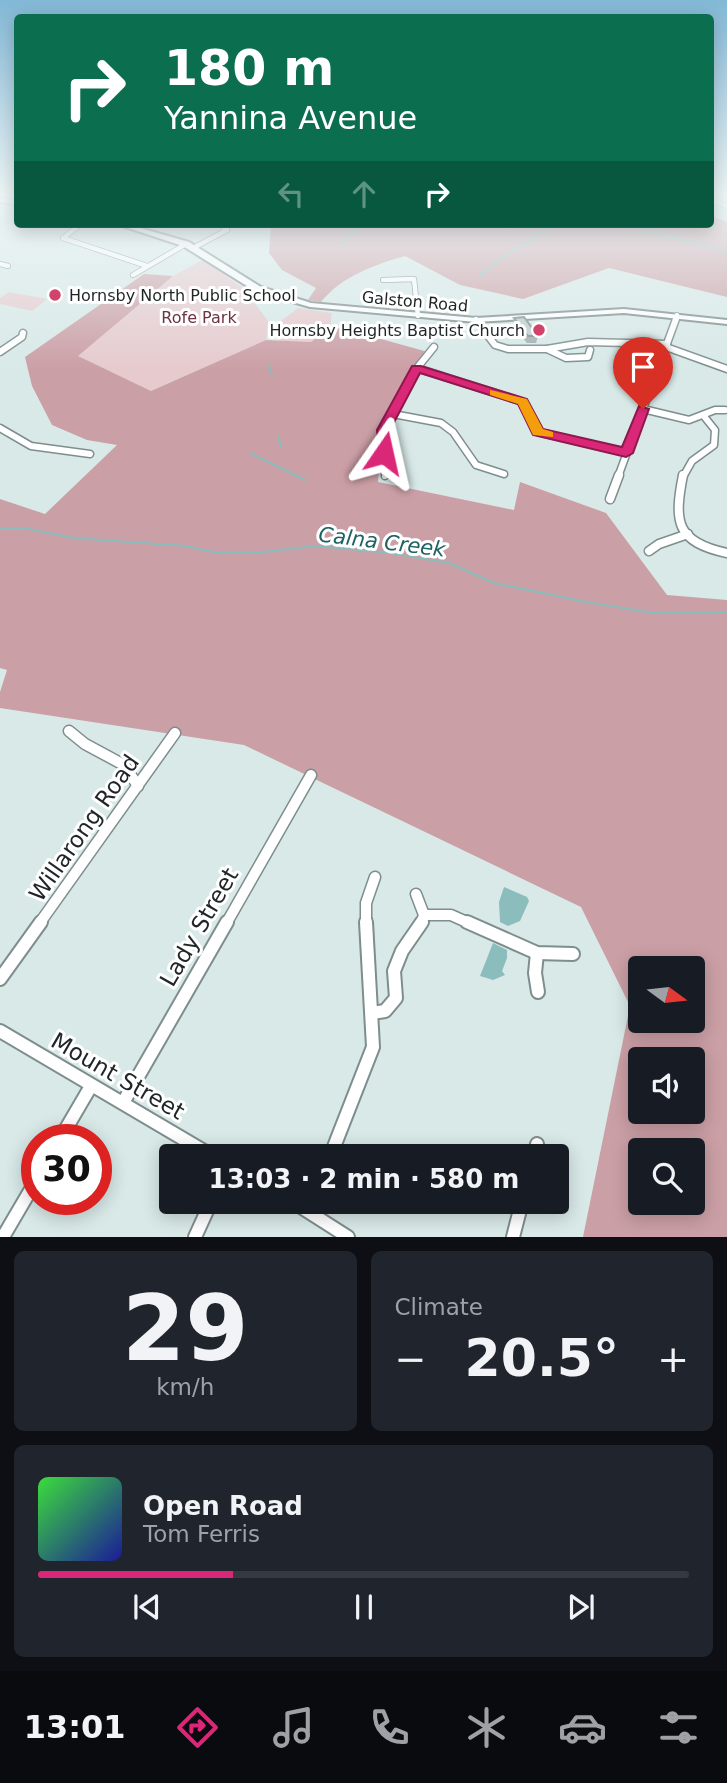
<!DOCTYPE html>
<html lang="en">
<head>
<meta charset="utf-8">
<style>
	:root { --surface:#171b24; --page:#20242c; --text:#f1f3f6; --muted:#9ea1a6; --line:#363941; --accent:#db2777 }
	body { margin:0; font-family:"DejaVu Sans",sans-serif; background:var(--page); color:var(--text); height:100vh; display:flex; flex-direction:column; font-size:26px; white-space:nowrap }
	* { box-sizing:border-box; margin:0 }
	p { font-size:23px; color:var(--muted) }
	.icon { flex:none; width:38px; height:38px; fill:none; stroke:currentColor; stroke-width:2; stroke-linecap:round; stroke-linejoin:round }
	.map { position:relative; height:1237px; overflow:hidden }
	.drawer { display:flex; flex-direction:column; gap:14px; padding:14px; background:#0d0f14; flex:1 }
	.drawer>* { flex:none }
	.top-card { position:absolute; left:14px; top:14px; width:700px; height:214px; border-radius:7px; box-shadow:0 4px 18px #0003; background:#0b6e4f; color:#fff; overflow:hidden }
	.needle { width:46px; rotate:105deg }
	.tools { position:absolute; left:628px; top:956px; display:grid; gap:14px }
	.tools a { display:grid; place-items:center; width:77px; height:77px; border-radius:7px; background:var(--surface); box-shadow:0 4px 18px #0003; font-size:35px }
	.speed { position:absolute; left:21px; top:1124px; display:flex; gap:14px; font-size:35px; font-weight:700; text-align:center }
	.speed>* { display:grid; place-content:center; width:91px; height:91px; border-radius:50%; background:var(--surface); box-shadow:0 4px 18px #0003; line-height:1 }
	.speed .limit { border:10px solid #d22; background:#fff; color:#111 }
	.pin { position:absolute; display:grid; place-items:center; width:60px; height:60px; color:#fff; margin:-72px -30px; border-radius:50% 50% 50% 0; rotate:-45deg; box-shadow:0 0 7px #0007 }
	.pin .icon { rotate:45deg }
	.me { position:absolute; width:77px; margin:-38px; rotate:11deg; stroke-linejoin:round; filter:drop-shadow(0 0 5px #0008) }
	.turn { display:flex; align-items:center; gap:24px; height:147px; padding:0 35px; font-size:32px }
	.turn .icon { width:91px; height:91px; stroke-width:2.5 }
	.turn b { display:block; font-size:49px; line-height:60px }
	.lanes { display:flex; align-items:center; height:66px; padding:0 35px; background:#0003; justify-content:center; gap:35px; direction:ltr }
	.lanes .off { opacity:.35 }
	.big { font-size:52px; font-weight:700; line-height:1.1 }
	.drawer .card { flex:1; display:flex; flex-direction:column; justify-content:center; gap:10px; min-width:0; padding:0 24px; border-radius:10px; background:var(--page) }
	.drawer .dial { align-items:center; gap:0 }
	.dial b { font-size:91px; line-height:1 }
	.song { display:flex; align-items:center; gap:21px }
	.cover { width:84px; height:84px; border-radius:10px; background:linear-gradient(135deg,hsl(120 70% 55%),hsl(240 70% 35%)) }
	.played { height:7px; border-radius:4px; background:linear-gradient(90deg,var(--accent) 30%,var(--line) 30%) }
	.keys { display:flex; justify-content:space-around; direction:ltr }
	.heat { display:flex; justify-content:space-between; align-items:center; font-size:38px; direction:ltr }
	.drawer .tiles { flex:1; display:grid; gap:14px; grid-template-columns:1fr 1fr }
	.card:last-child { grid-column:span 2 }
	.trip { position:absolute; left:159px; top:1144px; width:410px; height:70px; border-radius:7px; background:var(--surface); box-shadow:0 4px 18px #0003; font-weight:700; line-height:70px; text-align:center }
	.tab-bar { display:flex; height:112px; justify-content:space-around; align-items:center; background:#090b0e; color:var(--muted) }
	.tab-bar .icon { width:49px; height:49px }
	.tab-bar .selected { color:var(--accent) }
	.tab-bar b { font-size:32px; color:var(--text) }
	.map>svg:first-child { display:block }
	.green { fill:#e6cace }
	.forest { fill:#cb9fa6; fill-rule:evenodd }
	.water { fill:#8abdbc }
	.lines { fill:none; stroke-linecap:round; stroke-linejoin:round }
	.stream { stroke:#8abdbc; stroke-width:2 }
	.street-far4-casing { stroke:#7e8d8d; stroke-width:6 }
	.street-far3-casing { stroke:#7e8d8d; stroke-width:9 }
	.street-far2-casing { stroke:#7e8d8d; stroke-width:11 }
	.street-far1-casing { stroke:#7e8d8d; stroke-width:13 }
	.street-casing { stroke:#7e8d8d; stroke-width:16 }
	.primary-casing { stroke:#7e8d8d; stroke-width:4 }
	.street-far4 { stroke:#fff; stroke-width:4.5 }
	.street-far3 { stroke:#fff; stroke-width:6 }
	.street-far2 { stroke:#fff; stroke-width:8 }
	.street-far1 { stroke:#fff; stroke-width:10 }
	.street { stroke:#fff; stroke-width:12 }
	.primary { fill:#fff; fill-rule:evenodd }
	.wall { fill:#a3b0b0 }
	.building { fill:#bdcdcd; stroke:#849090; stroke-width:2 }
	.route { fill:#db2777; stroke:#8e194d; stroke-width:2 }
	.slow { fill:#f59e0b }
	.poi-dot { fill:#d1436a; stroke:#fff; stroke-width:2.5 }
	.labels { text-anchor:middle; stroke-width:6; stroke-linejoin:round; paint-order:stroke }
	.far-poi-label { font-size:16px; fill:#1f2525; stroke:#fff; text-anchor:start }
	.far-street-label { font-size:16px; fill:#1f2525; stroke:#fff }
	.far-park-label { font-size:16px; fill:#6c323e; stroke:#fff }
	.water-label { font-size:21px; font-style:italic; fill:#1e6262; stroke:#fff }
	.near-street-label { font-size:23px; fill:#1f2525; stroke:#fff }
</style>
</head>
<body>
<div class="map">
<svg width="727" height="1237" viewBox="0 0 727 1237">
	<rect width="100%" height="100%" fill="#d8e9e8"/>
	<g class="green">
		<path d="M204 259 238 285 262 295 253 301 268 321 266 340 151 391 77 356 173 276Z"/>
		<path d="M9 292 47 299 32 311 0 304V298Z"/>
		<path d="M298 308 332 313 330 327 345 329 311 342 280 341 281 321Z"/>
	</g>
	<g class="forest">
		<path d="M711 215 727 222V297L609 268 523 299 460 285 405 256C374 265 342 276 321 302L308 300 316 288 282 270 269 253 271 224H710Z"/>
		<path d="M144 274 173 276 78 356 151 391 266 340 311 342 330 327 345 329 428 352 382 430 378 482 514 510 520 482 606 513 667 595 727 600V1237H583L630 1006 581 907 244 745 0 708V692L7 670 0 668V499L45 514 117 445 87 440 52 425 32 386 25 357ZM640 968H693V1020H640ZM640 1059H693V1111H640ZM640 1150H693V1202H640Z"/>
	</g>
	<g class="water">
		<path d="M504 887 527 897 529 901 520 921 508 926 500 922 499 902Z"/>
		<path d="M493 943 507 950V958L502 971 505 975 493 980 480 976Z"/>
	</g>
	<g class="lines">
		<g class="stream">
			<path d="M623 224 727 252"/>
			<path d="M340 247 362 224"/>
			<path d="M480 276C502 254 529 243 554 224"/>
			<path d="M268 365 272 375"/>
			<path d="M278 436 281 447"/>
			<path d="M250 453 305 480"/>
			<path d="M0 529H27"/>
			<path d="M29 529 74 538 186 546 218 553 262 552 316 546 390 553 449 563 494 583 586 602 648 612 727 613"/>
		</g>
		<g class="street-far4-casing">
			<g id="street-far4">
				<path d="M710 200 727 206"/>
				<path d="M81 224 63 238 147 266"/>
				<path d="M224 230H227"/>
				<path d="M193 248 227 230"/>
				<path d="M0 264 8 266"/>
				<path d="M133 275 186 244"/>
				<path d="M383 280 414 279 418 316"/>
				<path d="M675 320 677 315"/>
			</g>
		</g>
		<g class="street-far3-casing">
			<g id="street-far3">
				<path d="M476 320 495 345 508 349H547L588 342 667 344"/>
				<path d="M666 347 727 369"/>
				<path d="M547 349 566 358 588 357 590 350"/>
				<path d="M0 352 22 337 23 333"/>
				<path d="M417 368 523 402 538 432 627 453"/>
				<path d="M643 409 689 420 715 410H725"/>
				<path d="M393 414 441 423 453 432 476 465 504 474"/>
				<path d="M0 428 31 446 90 454"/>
				<path d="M385 476 383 430 417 368 434 347"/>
				<path d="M618 477 676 319"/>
				<path d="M683 477 692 461 714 445 715 430 703 415"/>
			</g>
		</g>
		<g class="street-far2-casing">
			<g id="street-far2">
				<path d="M683 475C674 521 675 542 727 553"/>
				<path d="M610 499 619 475"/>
				<path d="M649 551 659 544 688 534"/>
			</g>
		</g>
		<g class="street-far1-casing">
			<g id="street-far1">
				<path d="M69 731 85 744 124 765 138 786"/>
				<path d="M416 894 424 915 421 924"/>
				<path d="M424 915H451L471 924"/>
				<path d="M39 924 175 733"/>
				<path d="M226 924 311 775"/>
				<path d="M366 924V903L375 877"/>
			</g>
		</g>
		<g class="street-casing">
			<g id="street">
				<path d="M467 922 537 953 573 954"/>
				<path d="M537 953 535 973 538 992"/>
				<path d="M0 979 41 922"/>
				<path d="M372 1013 385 1011 396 998 394 971 402 951 422 922"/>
				<path d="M0 1031 214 1157"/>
				<path d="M124 1101 227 922"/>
				<path d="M60 1139 91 1086"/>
				<path d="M330 1157 373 1047 366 922"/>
				<path d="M534 1157 537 1144"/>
				<path d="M293 1202 348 1237"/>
				<path d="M3 1237 37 1179"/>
				<path d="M195 1237 211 1202"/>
				<path d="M513 1237 522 1202"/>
			</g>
		</g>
		<g class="primary-casing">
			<g id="primary">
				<path d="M0 198 18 201V205L0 202Z"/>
				<path d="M116 224H126L189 242 261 287 311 303 476 318 624 309 727 320V324L624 313 476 322 310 307 255 291 183 246Z"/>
			</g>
		</g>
		<use href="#street-far4" class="street-far4"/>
		<use href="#street-far3" class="street-far3"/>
		<use href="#street-far2" class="street-far2"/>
		<use href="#street-far1" class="street-far1"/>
		<use href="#street" class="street"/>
		<use href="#primary" class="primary"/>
	</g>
	<path class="wall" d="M514 318 538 336 536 343H527L513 326Z"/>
	<path class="building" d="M524 317 538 336H528L514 318Z"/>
	<linearGradient id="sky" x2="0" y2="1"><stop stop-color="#82b8d6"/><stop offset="0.53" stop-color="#edf5f5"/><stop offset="1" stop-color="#edf5f5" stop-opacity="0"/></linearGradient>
	<rect width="727" height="369" fill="url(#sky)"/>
	<path class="route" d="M412 366H421L527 399 543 429 622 447 639 406 649 409 633 453 626 457 533 435 518 404 420 373 390 430V453L388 455H379L377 430Z"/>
	<path class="slow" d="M490 390 527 399 543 429 553 432V437L533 435 518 404 490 395Z"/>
	<g class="poi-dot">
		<circle cx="55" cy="295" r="7"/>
		<circle cx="539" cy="330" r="7"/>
	</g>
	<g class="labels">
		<g class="far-poi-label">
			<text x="69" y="301">Hornsby North Public School</text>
			<text x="525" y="336" text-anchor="end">Hornsby Heights Baptist Church</text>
		</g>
		<g class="far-street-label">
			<text transform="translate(415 301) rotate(5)" y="6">Galston Road</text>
		</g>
		<g class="far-park-label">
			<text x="199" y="323">Rofe Park</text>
		</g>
		<g class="water-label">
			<text transform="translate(382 542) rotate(7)" y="7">Calna Creek</text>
		</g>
		<g class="near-street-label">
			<text transform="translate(84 828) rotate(-55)" y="8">Willarong Road</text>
			<text transform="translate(199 927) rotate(-60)" y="8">Lady Street</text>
			<text transform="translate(118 1076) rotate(30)" y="8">Mount Street</text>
		</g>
	</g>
</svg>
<div class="tools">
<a><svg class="needle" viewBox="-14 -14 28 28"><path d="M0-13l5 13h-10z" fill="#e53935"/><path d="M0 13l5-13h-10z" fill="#9ea1a6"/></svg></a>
<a><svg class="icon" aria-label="sound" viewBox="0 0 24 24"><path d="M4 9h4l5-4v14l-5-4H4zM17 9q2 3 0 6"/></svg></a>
<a><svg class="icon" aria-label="search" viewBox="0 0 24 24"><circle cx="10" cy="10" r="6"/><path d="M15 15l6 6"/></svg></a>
</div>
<div class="speed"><div class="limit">30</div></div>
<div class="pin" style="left:643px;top:409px;background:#d93025"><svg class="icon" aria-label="arrive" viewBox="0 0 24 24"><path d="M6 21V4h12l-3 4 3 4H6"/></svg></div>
<svg class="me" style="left:384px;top:453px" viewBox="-20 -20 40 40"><path d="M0-17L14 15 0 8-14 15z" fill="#db2777" stroke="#fff" stroke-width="4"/></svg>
<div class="trip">13:03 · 2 min · 580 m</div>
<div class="top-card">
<div class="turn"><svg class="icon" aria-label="right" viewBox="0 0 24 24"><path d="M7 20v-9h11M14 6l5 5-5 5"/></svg><div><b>180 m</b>Yannina Avenue</div></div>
<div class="lanes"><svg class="icon off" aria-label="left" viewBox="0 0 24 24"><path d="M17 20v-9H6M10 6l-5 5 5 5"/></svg><svg class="icon off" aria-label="ahead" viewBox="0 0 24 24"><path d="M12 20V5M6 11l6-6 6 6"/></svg><svg class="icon" aria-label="right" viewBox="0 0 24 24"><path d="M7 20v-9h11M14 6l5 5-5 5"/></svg></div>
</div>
</div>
<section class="drawer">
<div class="tiles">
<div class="card dial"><b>29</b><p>km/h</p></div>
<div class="card"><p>Climate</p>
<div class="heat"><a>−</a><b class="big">20.5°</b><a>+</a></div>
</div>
<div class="card">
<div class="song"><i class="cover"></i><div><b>Open Road</b><p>Tom Ferris</p></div></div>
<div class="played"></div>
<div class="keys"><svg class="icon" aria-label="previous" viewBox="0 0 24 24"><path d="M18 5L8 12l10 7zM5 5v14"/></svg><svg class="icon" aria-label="pause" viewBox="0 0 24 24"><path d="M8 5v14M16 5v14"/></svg><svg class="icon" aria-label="next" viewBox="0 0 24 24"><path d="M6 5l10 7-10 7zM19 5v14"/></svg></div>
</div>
</div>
</section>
<nav class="tab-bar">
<b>13:01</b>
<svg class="icon selected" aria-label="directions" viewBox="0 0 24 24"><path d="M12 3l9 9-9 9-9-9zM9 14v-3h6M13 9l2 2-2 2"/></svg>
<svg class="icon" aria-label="music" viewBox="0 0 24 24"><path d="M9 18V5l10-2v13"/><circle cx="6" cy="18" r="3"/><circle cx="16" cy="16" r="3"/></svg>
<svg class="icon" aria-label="phone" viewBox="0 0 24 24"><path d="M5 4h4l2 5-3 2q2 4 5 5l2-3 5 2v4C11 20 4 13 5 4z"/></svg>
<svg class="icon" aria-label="climate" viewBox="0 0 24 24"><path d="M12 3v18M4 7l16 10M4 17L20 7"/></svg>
<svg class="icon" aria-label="car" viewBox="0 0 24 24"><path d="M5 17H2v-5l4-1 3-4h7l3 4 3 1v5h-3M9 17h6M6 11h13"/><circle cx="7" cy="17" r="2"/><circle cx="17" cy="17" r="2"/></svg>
<svg class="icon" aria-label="filters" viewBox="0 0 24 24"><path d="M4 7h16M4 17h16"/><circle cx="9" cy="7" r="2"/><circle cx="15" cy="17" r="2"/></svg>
</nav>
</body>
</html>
